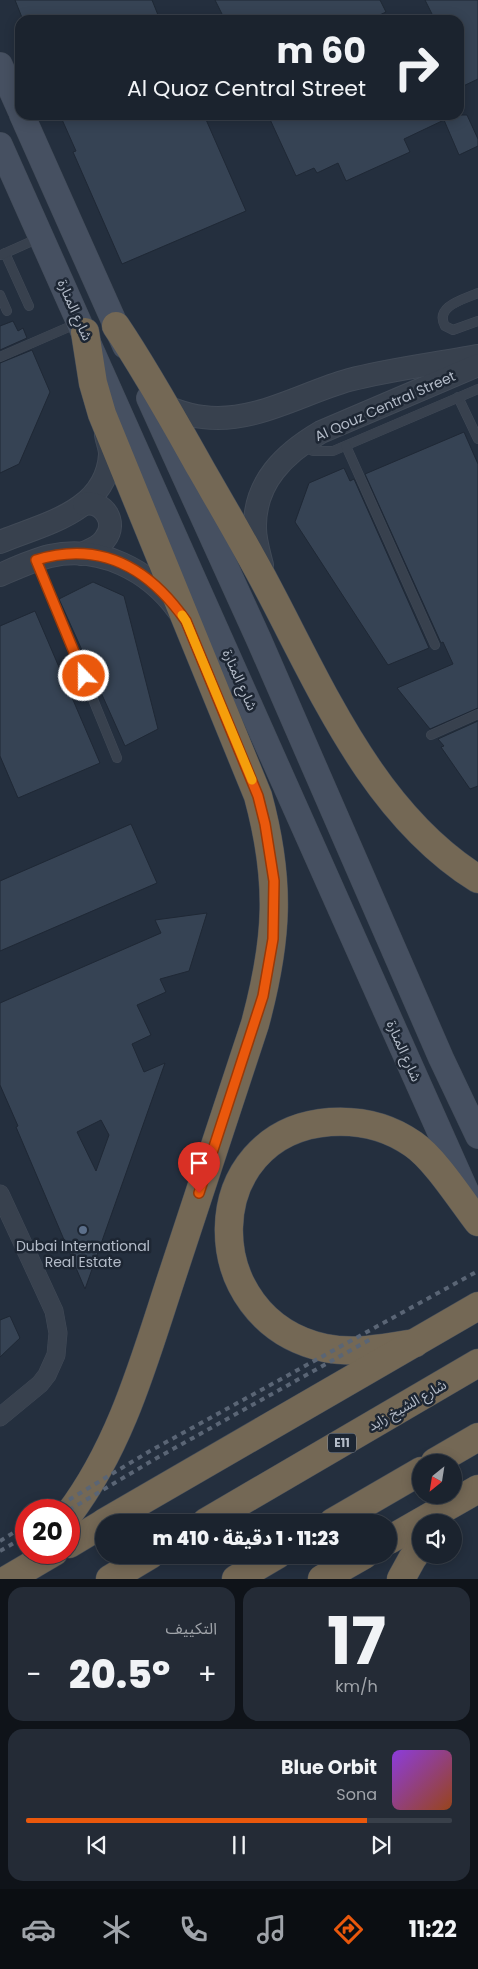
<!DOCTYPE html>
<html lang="ar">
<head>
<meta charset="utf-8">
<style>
	:root { --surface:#1b232e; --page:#242b36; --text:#f1f3f6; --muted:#a0a4aa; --line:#39404a; --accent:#ea580c }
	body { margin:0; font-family:Poppins,"Noto Sans Arabic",sans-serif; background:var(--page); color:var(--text); direction:rtl; height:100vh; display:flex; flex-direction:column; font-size:19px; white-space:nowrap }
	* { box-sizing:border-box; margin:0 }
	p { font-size:16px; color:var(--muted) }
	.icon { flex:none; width:28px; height:28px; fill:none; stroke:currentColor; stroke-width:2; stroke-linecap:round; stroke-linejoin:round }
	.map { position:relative; height:1579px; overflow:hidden; direction:ltr }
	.sheet { display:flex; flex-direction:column; gap:8px; padding:8px; background:#0f1319; flex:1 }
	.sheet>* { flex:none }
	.hud { position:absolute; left:15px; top:15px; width:449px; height:105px; border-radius:15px; box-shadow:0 2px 12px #0003,0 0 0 1px var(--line); direction:rtl; background:#1b232e; color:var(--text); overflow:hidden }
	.needle { width:32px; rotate:210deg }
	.fabs { position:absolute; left:412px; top:1454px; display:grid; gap:10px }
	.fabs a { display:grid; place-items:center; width:50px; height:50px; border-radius:50%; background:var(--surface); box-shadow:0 2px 12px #0003,0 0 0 1px var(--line); font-size:25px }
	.speed { position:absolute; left:15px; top:1499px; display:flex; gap:10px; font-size:25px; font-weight:700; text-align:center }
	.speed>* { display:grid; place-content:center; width:65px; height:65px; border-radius:50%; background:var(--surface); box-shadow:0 2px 12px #0003,0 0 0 1px var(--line); line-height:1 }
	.speed .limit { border:8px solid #d22; background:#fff; color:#111 }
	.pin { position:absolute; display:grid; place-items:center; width:42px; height:42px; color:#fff; margin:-51px -21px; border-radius:50% 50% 50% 0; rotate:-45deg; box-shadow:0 0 5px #0007 }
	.pin .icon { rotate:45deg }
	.me { position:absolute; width:55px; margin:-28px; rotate:338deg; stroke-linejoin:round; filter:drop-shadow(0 0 4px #0008) }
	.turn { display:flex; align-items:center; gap:18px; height:105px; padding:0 15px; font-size:22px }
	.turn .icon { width:65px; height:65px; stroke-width:2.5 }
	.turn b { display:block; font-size:35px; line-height:42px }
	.big { font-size:38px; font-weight:800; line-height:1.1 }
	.sheet .tile { flex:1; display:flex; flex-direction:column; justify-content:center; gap:8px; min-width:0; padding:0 18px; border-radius:15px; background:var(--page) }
	.sheet .dial { align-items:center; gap:0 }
	.dial b { font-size:65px; line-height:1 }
	.song { display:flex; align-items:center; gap:15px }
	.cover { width:60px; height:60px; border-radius:8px; background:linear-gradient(135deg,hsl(270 70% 55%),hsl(20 70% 35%)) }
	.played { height:5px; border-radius:2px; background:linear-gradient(90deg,var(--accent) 80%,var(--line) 80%) }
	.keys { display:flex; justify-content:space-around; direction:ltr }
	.heat { display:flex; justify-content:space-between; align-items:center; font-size:28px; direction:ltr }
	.sheet .tiles { flex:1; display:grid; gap:8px; grid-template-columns:1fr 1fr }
	.tile:last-child { grid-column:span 2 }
	.trip { position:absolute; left:95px; top:1514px; width:302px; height:50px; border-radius:25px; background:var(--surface); box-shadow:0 2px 12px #0003,0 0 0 1px var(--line); font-weight:800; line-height:50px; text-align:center; direction:rtl }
	.menu { display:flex; height:80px; justify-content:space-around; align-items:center; background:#0b0e12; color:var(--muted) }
	.menu .icon { width:35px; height:35px }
	.menu .current { color:var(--accent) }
	.menu b { font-size:22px; color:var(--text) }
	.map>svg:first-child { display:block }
	.building { fill:#364354; stroke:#1f2835; fill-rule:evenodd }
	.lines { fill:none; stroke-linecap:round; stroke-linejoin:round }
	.service-casing { stroke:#414a57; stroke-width:10 }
	.minor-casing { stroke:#414a57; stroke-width:19 }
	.tertiary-casing { stroke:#414a57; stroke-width:24 }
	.secondary-casing { stroke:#414a57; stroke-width:26 }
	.motorway-casing { stroke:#434c59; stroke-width:29 }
	.service { stroke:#38414e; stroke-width:9 }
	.minor { stroke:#38414e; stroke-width:18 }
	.tertiary { stroke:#38414e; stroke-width:22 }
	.secondary { stroke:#465061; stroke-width:25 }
	.motorway { stroke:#746855; stroke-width:28 }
	.rail { stroke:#5a6575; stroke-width:4; stroke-dasharray:5 5; stroke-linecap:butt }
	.route-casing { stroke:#983908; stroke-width:12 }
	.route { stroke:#ea580c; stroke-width:9 }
	.slow { stroke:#f59e0b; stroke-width:9 }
	.service-dot { fill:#5c6f8a; stroke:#1d2633; stroke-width:2 }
	.labels { text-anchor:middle; stroke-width:5; stroke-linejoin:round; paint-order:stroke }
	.shield { fill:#1d2633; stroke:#878f9c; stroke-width:1 }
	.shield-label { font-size:12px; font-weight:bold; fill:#b4bcc9 }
	.street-label { font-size:14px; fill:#b4bcc9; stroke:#1d2633 }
	.poi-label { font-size:14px; fill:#b4bcc9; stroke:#1d2633 }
</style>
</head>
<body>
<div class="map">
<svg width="478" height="1579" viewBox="0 0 478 1579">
	<rect width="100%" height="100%" fill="#242f3e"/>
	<g class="building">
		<path d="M15 0H152L160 20H23Z"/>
		<path d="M215 0H380L386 12 369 20H225Z"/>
		<path d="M425 0H478V79L459 88V20H435Z"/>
		<path d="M60 115H204L246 211 122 264 73 152 76 151Z"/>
		<path d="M268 115H467L478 139V146L459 155 444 120 404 139 410 152 346 181 338 163 317 173 314 168 296 176Z"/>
		<path d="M13 321 18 331 23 328 27 338 0 350V326Z"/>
		<path d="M32 350 50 392 19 464 0 473V363Z"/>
		<path d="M464 432 478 464V708L430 729 397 688 453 664 443 642 441 643 365 474Z"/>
		<path d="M344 468 350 481 354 479 429 648 388 665 295 522 309 483Z"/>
		<path d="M93 582 124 596 158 729 125 746 59 599Z"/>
		<path d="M35 611 100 763 18 798 0 756V626Z"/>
		<path d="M478 721V786L470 789 441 747 444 746 438 739Z"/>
		<path d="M131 824 157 883 0 951V881Z"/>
		<path d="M207 913 189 971 160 979 166 992 137 1005 151 1035 132 1044 144 1072 165 1063 85 1289 16 1127 18 1126 0 1085V1003L161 933 155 920ZM101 1120 109 1135 96 1171 77 1132Z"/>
		<path d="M10 1316 20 1338 0 1357V1320Z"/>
	</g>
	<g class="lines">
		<g class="service-casing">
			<g id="service">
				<path d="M5 253 29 306"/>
				<path d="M1 255 39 238"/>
				<path d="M478 293C465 299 434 306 445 326L453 330 478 321"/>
				<path d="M0 295 7 311"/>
				<path d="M0 357 78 323"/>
				<path d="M458 397 478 439"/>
				<path d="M302 446 313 451H333L478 389"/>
				<path d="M346 446 435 645"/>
				<path d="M36 560 117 758"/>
				<path d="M431 735 478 714"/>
			</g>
		</g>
		<g class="minor-casing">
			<path id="minor" d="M0 1194 54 1311 58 1333 56 1355 47 1375 40 1384 0 1417"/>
		</g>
		<g class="tertiary-casing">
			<g id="tertiary">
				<path d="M166 407C178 411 190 416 203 417 254 424 302 393 349 380 391 369 435 364 477 356"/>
				<path d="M0 542C43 524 107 512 110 454 110 448 107 441 106 435"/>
				<path d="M82 554C90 550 100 547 105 539 118 523 104 500 84 504"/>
				<path d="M262 565C259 553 255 540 255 528 254 482 285 453 321 432L478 365"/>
				<path d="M0 575C16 568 33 560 50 556 100 545 149 570 178 610"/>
			</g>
		</g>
		<g class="secondary-casing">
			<g id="secondary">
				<path d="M0 65 20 110"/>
				<path d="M22 115 125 346"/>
				<path d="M0 145 471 1202"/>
				<path d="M149 398 259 640 441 1058 478 1136"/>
			</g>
		</g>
		<g class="motorway-casing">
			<g id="motorway">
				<path d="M116 326C147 372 174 421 201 469 224 509 247 548 268 588 323 692 374 814 478 879"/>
				<path d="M415 1343C385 1348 355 1354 325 1348 195 1320 197 1132 330 1122 360 1120 389 1127 413 1144 435 1159 461 1200 478 1222"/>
				<path d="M435 1462 478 1437"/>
				<path d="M69 1514C121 1445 144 1361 171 1279 199 1194 227 1109 255 1024 278 939 281 881 258 796L102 414 93 383 85 332"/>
				<path d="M105 1522 478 1306"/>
				<path d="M206 1522 478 1363"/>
				<path d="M333 1522 421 1471"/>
				<path d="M389 1540 478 1489"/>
				<path d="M69 1544 104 1523"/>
				<path d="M8 1579 54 1552"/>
				<path d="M110 1579 150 1555"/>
				<path d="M236 1579 277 1555"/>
				<path d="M322 1579 364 1555"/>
				<path d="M401 1579 412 1559 421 1546"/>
			</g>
		</g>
		<use href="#service" class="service"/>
		<use href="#minor" class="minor"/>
		<use href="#tertiary" class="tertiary"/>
		<use href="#secondary" class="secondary"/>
		<use href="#motorway" class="motorway"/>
		<g class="rail">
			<path d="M52 1510 150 1451 478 1271"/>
			<path d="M69 1510 155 1459 371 1339"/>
			<path d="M0 1541 26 1525"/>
			<path d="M0 1551 26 1536"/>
		</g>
	</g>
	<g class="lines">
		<g class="route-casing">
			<path id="route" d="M84 676 36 560C101 540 149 568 186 621L258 796 265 824 274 881 273 939 263 996 199 1193"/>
		</g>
		<use href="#route" class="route"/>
		<path class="slow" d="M182 615 186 621 252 780"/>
	</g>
	<circle class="service-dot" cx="83" cy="1230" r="5"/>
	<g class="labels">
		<rect class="shield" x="328" y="1433.5" width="28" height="19" rx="4"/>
		<g class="shield-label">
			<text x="342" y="1447">E11</text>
		</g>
		<g class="street-label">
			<text transform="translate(75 310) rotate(66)" y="5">شارع المنارة</text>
			<text transform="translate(385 406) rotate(-24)" y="5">Al Qouz Central Street</text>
			<text transform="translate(240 680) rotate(66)" y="5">شارع المنارة</text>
			<text transform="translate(404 1051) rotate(66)" y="5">شارع المنارة</text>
			<text transform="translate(407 1405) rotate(-30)" y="5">شارع الشيخ زايد</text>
		</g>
		<g class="poi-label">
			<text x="83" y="1251">Dubai International<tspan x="83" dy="16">Real Estate</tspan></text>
		</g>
	</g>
</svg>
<div class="fabs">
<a><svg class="needle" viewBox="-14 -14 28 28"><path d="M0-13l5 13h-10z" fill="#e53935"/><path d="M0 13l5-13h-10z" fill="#a0a4aa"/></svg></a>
<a><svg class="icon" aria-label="sound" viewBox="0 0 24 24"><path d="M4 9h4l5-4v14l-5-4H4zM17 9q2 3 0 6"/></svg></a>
</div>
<div class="speed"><div class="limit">20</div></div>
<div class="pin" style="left:199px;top:1193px;background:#d93025"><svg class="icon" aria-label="arrive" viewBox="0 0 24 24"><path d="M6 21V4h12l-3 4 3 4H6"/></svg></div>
<svg class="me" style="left:84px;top:676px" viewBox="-20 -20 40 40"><circle r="17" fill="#ea580c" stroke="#fff" stroke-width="3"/><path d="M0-11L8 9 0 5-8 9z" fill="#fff"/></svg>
<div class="trip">11:23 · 1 دقيقة · 410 m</div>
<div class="hud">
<div class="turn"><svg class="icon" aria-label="right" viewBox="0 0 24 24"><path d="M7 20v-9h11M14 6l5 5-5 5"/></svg><div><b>60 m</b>Al Quoz Central Street</div></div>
</div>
</div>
<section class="sheet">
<div class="tiles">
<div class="tile dial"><b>17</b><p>km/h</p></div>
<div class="tile"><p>التكييف</p>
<div class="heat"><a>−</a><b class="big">20.5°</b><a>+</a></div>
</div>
<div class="tile">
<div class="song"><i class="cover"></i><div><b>Blue Orbit</b><p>Sona</p></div></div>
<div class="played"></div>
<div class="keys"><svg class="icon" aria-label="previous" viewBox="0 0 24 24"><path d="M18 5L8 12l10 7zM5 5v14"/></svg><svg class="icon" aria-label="pause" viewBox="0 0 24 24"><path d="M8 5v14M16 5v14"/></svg><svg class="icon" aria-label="next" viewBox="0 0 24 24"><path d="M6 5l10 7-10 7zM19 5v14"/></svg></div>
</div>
</div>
</section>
<nav class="menu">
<b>11:22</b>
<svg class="icon current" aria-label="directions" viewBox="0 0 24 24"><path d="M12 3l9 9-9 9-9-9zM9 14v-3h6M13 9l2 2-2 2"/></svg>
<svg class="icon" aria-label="music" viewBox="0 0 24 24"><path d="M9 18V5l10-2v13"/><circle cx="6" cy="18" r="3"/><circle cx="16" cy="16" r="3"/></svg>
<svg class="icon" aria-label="phone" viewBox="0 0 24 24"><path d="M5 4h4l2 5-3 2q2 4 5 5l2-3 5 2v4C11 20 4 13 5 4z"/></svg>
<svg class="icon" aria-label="climate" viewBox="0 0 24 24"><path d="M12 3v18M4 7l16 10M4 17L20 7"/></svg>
<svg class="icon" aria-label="car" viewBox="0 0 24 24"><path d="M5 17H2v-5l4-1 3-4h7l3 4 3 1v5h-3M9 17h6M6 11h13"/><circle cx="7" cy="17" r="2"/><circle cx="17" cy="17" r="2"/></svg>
</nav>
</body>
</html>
